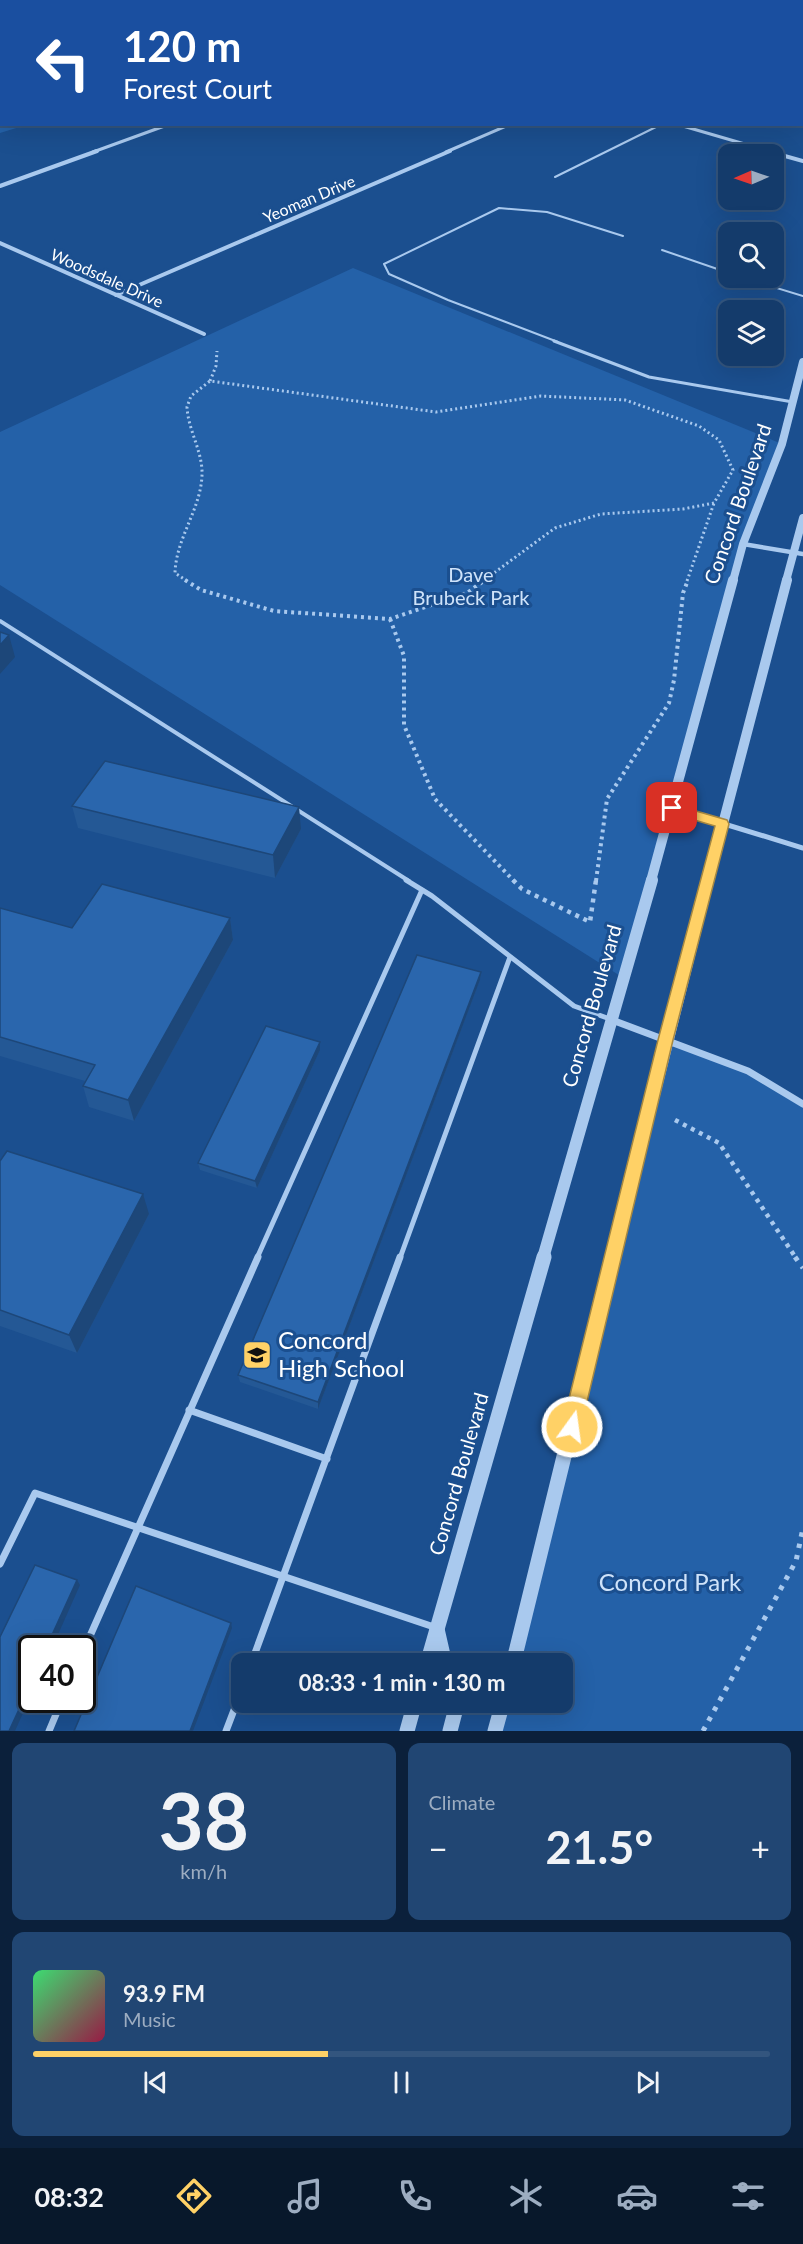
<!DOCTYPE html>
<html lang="en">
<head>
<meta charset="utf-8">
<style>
	:root { --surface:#143b6b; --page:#214673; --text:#f1f3f6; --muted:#9dadc1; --line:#33557e; --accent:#ffd166 }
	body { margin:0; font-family:Lato,sans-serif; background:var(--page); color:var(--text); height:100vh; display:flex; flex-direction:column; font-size:22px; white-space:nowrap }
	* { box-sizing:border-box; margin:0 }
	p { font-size:20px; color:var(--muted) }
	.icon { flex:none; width:33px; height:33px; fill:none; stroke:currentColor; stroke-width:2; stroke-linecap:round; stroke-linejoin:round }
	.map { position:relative; height:1731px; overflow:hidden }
	.panel { display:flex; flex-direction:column; gap:12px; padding:12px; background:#0b203b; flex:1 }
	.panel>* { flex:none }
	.hud { position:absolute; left:0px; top:0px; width:804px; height:126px; box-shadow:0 6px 24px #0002,0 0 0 2px var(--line); background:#1a4fa0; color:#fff; overflow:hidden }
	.needle { width:39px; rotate:268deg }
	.fabs { position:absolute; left:718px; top:144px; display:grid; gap:12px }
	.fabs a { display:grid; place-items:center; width:66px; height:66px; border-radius:12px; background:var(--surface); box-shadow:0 6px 24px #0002,0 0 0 2px var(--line); font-size:30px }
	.speed { position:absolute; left:18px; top:1635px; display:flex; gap:12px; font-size:30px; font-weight:700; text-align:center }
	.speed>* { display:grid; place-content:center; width:78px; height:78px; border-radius:50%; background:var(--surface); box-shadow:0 6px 24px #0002,0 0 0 2px var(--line); line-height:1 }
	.speed .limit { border:3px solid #111; border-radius:9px; background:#fff; color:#111 }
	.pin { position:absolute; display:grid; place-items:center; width:51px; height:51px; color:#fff; margin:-26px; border-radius:12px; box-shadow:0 3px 9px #0006 }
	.me { position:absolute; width:66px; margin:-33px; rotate:14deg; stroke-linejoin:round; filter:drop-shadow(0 0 4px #0008) }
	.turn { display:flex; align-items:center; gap:21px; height:126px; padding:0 24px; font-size:27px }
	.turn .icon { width:78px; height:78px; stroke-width:2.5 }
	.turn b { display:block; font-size:42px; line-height:51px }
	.big { font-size:45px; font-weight:700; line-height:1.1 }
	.panel .widget { flex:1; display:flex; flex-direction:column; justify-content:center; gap:9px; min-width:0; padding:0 21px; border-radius:12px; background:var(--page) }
	.panel .dial { align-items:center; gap:0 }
	.dial b { font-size:78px; line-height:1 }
	.song { display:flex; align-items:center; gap:18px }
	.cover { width:72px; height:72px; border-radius:9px; background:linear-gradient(135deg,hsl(140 70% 55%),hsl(340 70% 35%)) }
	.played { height:6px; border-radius:3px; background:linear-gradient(90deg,var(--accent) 40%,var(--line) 40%) }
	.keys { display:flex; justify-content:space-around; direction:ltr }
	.heat { display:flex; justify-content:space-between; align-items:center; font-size:33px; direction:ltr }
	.panel .tiles { flex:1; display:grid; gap:12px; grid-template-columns:1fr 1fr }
	.widget:last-child { grid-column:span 2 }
	.trip { position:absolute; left:231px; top:1653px; width:342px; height:60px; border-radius:12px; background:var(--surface); box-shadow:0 6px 24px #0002,0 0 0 2px var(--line); font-weight:700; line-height:60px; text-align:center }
	.menu { display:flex; height:96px; justify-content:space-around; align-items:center; background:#08182b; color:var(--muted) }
	.menu .icon { width:42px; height:42px }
	.menu .current { color:var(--accent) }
	.menu b { font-size:27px; color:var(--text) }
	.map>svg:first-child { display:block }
	.green { fill:#2461a8 }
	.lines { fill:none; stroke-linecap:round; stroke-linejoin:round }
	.path-far4 { stroke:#a9c9ee; stroke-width:1.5; stroke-dasharray:1.5 2; stroke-linecap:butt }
	.path-far3 { stroke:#a9c9ee; stroke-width:3; stroke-dasharray:2 3; stroke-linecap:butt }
	.path-far2 { stroke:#a9c9ee; stroke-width:4; stroke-dasharray:3 4; stroke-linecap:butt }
	.path-far1 { stroke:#a9c9ee; stroke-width:4.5; stroke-dasharray:4 5; stroke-linecap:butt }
	.path { stroke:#a9c9ee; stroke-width:5; stroke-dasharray:4.5 7; stroke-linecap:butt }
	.service-far4 { stroke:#a9c9ee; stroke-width:2 }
	.service-far3 { stroke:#a9c9ee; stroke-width:3 }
	.service-far2 { stroke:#a9c9ee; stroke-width:4 }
	.service-far1 { stroke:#a9c9ee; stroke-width:5 }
	.service { stroke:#a9c9ee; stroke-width:7 }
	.minor-far4 { stroke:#a9c9ee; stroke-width:3 }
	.minor-far3 { stroke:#a9c9ee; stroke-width:4 }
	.minor-far2 { stroke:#a9c9ee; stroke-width:4.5 }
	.minor-far1 { stroke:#a9c9ee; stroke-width:5 }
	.minor { stroke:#a9c9ee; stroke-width:7 }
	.tertiary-far3 { stroke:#a9c9ee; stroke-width:8 }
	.tertiary-far2 { stroke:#a9c9ee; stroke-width:10 }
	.tertiary-far1 { stroke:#a9c9ee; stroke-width:12 }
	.tertiary { stroke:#a9c9ee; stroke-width:15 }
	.wall { fill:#245895 }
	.shaded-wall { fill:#1d4779 }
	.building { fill:#2a66ad; stroke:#1d4779; stroke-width:1.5 }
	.route { fill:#ffd166; stroke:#a68842; stroke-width:1.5 }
	.labels { text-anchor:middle; stroke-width:6; stroke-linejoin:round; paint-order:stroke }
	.far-street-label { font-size:16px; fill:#fff; stroke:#1b4f8f }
	.street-label { font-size:20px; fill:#fff; stroke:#1b4f8f }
	.park-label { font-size:20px; fill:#cfe3fa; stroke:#1b4f8f }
	.near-poi-label { font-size:24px; fill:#fff; stroke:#1b4f8f; text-anchor:start }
	.near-park-label { font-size:24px; fill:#cfe3fa; stroke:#1b4f8f }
</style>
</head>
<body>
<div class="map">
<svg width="803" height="1731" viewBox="0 0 803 1731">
	<rect width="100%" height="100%" fill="#1b4f8f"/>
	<g class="green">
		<path d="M0 0H410L416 1 2 2V124L26 125 0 133Z"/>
		<path d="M353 268 782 444 743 544 622 977 0 585V432Z"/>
		<path d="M666 1040 748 1071 803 1104V1731H495L503 1703 562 1702V1664L513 1663Z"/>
	</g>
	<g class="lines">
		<path class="path-far4" d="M378 0 383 2"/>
		<g class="path-far3">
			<path d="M210 381 216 366 217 351"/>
			<path d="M187 581 175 573C176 538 201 509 202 475 203 452 188 430 187 407L191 396 210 381 436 412 541 396 625 400 699 426 719 440 733 470 714 503 683 509 601 514 555 528 483 581"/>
			<path d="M687 581 714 503"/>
		</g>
		<g class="path-far2">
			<path d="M185 580 201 590 274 611 390 619 467 593 485 580"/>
			<path d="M390 619 404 656V725L435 799 514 881"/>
			<path d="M596 881 607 799 669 703 674 680 683 593 688 580"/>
		</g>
		<g class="path-far1">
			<path d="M513 880 522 889 590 922 596 880"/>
			<path d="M675 1120 719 1143 796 1258"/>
		</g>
		<g class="path">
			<path d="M795 1257 803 1268"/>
			<path d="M703 1731 796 1561 803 1528"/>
		</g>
		<g class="service-far4">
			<path d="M555 177 662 124"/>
			<path d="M662 250 729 273"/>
			<path d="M744 278 803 296"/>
			<path d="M558 342 448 300 389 274 384 264 499 208 547 212 623 236"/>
		</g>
		<path class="service-far3" d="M554 341 649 377 793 402"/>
		<path class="service-far2" d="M0 621 409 881"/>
		<g class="service-far1">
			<path d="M406 880 432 896 574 1006 610 1019"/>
			<path d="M257 1258 422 890"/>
			<path d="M400 1258 510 957"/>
		</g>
		<g class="service">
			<path d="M189 1410 327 1459"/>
			<path d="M0 1564 35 1493 434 1627"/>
			<path d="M82 1654 258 1257"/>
			<path d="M251 1664 400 1257"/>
			<path d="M49 1731 62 1700"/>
			<path d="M226 1731 242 1689"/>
		</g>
		<g class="minor-far4">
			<path d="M547 0 552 2"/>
			<path d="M676 124 772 152"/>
			<path d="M93 152 170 124"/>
			<path d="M446 152 511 124"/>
		</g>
		<g class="minor-far3">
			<path d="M767 151 803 161"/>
			<path d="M0 186 97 151"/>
			<path d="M0 243 204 334"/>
			<path d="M116 295 450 151"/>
		</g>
		<path class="minor-far2" d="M743 544 803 554"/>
		<path class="minor-far1" d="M672 808 803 848"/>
		<path class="minor" d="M612 1020 748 1071 803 1104"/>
		<g class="tertiary-far3">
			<path d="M733 581 743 544 782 444 803 362"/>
			<path d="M786 581 803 518"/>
		</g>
		<g class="tertiary-far2">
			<path d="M651 881 733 580"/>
			<path d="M708 881 787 580"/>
		</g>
		<g class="tertiary-far1">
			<path d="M543 1258 652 880"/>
			<path d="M613 1258 708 880"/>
		</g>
		<g class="tertiary">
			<path d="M437 1629 445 1664"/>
			<path d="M427 1664 544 1257"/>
			<path d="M513 1664 613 1257"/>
			<path d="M407 1731 415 1702"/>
			<path d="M450 1731 456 1708 455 1702"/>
			<path d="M495 1731 503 1702"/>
		</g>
	</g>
	<g class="wall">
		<path d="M72 806 301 829 275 878 78 828Z"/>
		<path d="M0 908 72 928 230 918 233 940 134 1121 89 1107 83 1086 85 1081 0 1056Z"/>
		<path d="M481 972 480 980 318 1409 240 1382 238 1375Z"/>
		<path d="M320 1050 257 1188 200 1170 198 1163Z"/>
		<path d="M0 1161 149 1214 77 1353 0 1326Z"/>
	</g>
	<g class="shaded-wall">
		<path d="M9 635 15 657 0 674V645Z"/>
		<path d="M299 807 301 829 275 878 273 855Z"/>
		<path d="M230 918 233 940 134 1121 128 1100Z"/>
		<path d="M481 972 480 980 318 1409V1402Z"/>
		<path d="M320 1042V1050L257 1188 255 1181Z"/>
		<path d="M143 1194 149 1214 77 1353 69 1335Z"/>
		<path d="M77 1580 80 1585 52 1648H46Z"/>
		<path d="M231 1623 232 1628 193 1731H190Z"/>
		<path d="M32 1681V1693L15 1731H9Z"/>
	</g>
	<g class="building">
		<path d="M0 632 9 635 0 645Z"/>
		<path d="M105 761 299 807 273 855 72 806Z"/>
		<path d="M102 884 230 918 128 1100 83 1086 95 1065 0 1037V908L72 928Z"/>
		<path d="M417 955 481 972 318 1402 238 1375Z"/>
		<path d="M266 1026 320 1042 255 1181 198 1163Z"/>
		<path d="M7 1151 143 1194 69 1335 0 1310V1161Z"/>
		<path d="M35 1565 77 1580 46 1648H32V1681L9 1731H0V1637Z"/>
		<path d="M136 1586 231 1623 190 1731H74Z"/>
	</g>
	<path class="route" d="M672 804 727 820 729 824 673 1040 581 1427 578 1434 572 1437 565 1434 562 1427 658 1040 715 826 667 812 665 808Z"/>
	<defs>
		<g id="school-square" transform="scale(1.5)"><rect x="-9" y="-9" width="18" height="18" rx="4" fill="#ffd166" stroke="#1b4f8f"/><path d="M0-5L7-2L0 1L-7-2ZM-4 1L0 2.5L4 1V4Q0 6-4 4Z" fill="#111"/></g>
	</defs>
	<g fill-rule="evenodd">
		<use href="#school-square" x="257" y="1355"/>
	</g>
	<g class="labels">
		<g class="far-street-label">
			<text transform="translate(309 199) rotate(-23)" y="6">Yeoman Drive</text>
			<text transform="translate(107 278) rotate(24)" y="6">Woodsdale Drive</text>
		</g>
		<g class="street-label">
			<text transform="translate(738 504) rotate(-71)" y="7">Concord Boulevard</text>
			<text transform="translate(592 1006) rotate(-74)" y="7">Concord Boulevard</text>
			<text transform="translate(459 1474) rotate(-74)" y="7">Concord Boulevard</text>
		</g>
		<g class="park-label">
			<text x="471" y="582">Dave<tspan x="471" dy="23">Brubeck Park</tspan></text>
		</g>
		<g class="near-poi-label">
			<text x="278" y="1349">Concord<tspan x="278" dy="28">High School</tspan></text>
		</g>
		<g class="near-park-label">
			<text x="670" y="1591">Concord Park</text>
		</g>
	</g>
</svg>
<div class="fabs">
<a><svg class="needle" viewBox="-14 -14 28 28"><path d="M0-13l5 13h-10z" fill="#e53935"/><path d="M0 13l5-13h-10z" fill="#9dadc1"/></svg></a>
<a><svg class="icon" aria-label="search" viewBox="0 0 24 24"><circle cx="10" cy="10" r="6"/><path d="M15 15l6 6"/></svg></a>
<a><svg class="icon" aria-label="layers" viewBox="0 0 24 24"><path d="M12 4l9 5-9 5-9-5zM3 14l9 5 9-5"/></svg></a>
</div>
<div class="speed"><div class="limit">40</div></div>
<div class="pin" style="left:672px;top:808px;background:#d93025"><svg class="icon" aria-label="arrive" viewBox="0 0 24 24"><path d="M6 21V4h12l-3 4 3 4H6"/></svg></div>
<svg class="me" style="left:572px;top:1427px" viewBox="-20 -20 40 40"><circle r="17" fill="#ffd166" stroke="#fff" stroke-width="3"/><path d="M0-11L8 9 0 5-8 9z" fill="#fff"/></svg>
<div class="trip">08:33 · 1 min · 130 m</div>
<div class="hud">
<div class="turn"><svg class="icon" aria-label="left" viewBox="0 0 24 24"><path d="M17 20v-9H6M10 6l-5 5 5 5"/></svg><div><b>120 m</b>Forest Court</div></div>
</div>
</div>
<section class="panel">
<div class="tiles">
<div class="widget dial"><b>38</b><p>km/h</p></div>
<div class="widget"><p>Climate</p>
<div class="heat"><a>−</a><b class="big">21.5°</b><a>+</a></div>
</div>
<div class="widget">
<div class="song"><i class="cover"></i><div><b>93.9 FM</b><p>Music</p></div></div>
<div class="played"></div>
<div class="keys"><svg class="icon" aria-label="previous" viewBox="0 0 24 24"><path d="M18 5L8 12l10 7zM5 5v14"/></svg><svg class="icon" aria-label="pause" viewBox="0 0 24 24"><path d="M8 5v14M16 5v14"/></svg><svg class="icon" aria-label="next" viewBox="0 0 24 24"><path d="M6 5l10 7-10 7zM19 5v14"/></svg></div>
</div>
</div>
</section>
<nav class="menu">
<b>08:32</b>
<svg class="icon current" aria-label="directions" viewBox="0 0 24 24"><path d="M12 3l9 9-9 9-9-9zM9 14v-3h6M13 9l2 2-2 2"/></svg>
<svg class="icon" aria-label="music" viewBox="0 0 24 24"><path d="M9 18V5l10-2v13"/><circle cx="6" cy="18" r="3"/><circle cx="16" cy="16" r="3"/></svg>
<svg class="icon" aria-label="phone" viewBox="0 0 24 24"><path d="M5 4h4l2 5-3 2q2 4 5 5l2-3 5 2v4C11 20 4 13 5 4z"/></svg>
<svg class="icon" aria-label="climate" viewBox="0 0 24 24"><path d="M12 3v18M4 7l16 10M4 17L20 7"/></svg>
<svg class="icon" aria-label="car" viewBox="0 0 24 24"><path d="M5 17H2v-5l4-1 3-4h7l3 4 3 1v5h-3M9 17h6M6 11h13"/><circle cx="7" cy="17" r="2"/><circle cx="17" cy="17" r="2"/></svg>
<svg class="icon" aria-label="filters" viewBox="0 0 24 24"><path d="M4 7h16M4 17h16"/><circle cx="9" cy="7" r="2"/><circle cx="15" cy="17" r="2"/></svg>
</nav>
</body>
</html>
